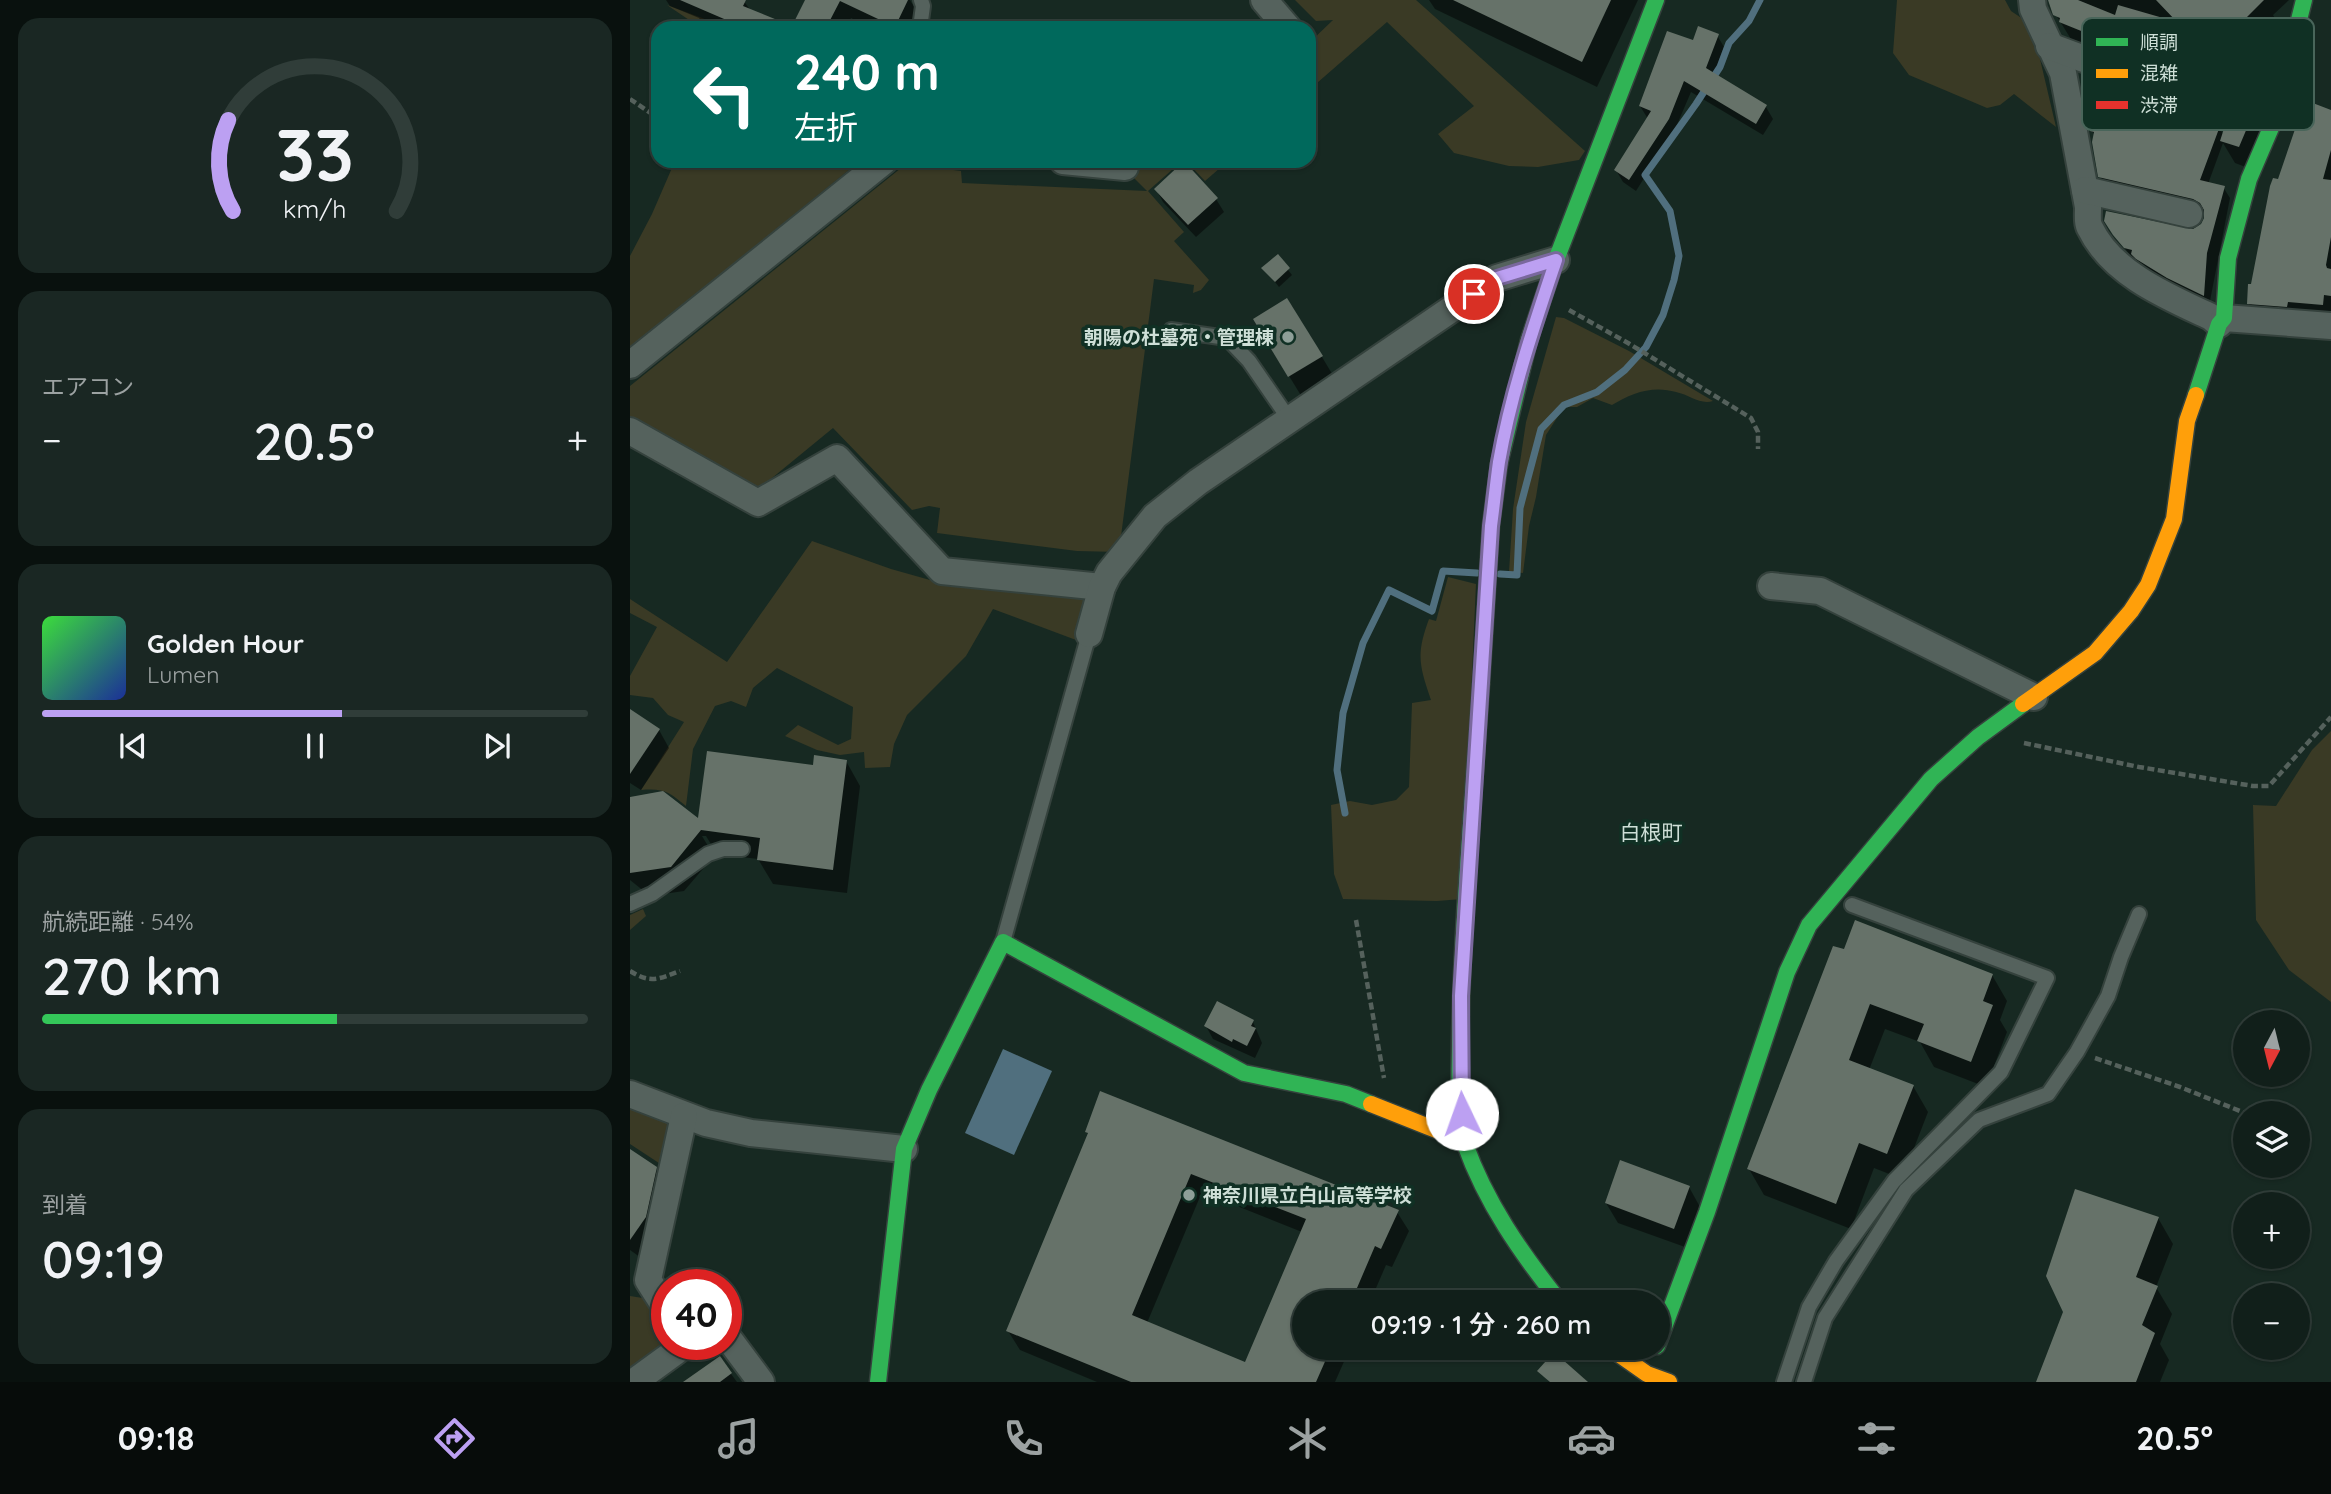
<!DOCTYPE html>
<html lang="ja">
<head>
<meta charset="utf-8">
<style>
	:root { --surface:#111f1a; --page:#1a2723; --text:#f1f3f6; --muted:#9ca2a2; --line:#303d39; --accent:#bca0f2 }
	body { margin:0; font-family:Quicksand,"Noto Sans JP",sans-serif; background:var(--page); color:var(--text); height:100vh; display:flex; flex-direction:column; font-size:26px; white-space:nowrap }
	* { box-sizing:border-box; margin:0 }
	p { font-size:23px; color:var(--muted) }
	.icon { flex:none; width:38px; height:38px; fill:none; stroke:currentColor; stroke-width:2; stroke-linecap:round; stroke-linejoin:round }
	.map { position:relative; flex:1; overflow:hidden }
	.panel { display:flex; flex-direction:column; gap:18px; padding:18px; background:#09110e; width:630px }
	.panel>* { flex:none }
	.hud { position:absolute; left:21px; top:21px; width:665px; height:147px; border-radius:21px; box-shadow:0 2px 5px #0004,0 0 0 2px var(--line); background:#00695c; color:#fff; overflow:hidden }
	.needle { width:46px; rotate:187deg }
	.tools { position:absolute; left:1603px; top:1010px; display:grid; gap:14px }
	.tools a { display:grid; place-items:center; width:77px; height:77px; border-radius:50%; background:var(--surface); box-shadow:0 2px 5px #0004,0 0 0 2px var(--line); font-size:35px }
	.speed { position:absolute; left:21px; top:1269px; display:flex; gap:14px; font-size:35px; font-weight:700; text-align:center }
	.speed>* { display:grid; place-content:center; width:91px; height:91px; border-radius:50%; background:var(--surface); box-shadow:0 2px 5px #0004,0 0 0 2px var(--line); line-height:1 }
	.speed .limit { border:10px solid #d22; background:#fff; color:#111 }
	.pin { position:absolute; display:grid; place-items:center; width:60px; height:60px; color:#fff; margin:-30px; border:4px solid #fff; border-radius:50%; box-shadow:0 2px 7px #0007 }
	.me { position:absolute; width:77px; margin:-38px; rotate:357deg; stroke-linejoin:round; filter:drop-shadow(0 0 5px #0008) }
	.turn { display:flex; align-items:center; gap:24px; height:147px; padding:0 28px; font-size:32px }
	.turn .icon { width:91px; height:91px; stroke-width:2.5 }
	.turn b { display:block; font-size:49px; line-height:60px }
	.big { font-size:52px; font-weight:600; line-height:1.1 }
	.panel .card { flex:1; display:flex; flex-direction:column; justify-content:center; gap:10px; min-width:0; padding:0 24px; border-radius:21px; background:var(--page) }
	.panel .dial { align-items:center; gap:0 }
	.dial svg { height:182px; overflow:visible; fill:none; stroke:var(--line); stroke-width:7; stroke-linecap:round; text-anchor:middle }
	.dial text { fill:var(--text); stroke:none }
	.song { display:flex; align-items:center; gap:21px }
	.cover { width:84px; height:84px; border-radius:10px; background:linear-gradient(135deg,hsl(120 70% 55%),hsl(230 70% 35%)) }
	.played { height:7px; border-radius:4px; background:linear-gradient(90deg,var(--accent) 55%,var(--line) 55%) }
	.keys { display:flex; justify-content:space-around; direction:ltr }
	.heat { display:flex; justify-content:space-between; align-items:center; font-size:38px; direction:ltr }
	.charge { height:10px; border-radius:5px; background:linear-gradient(90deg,#34c759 54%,var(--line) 0) }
	.trip { position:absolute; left:662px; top:1290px; width:378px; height:70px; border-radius:35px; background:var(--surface); box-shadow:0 2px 5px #0004,0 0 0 2px var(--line); font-weight:600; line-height:70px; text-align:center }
	.tabs { display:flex; height:112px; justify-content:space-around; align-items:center; background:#070c0a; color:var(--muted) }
	.tabs .icon { width:49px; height:49px }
	.tabs .active { color:var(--accent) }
	.tabs b { font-size:32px; color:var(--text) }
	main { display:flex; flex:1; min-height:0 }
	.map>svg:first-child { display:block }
	.green { fill:#3a3a25 }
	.water { fill:#506f7e }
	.shadow { fill:#0007; fill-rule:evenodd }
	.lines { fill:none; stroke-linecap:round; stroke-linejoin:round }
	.stream { stroke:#506f7e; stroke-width:7 }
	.building { fill:#667269; fill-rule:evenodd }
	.lane-casing { stroke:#35423d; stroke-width:18 }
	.street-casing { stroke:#35423d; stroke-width:30 }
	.fast-casing { stroke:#35423d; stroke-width:19 }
	.slow-casing { stroke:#35423d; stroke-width:19 }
	.jam-casing { stroke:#35423d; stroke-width:19 }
	.path { stroke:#55615c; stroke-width:4.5; stroke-dasharray:7 3.5; stroke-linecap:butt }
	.lane { stroke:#55625d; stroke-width:14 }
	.street { stroke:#55625d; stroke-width:26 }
	.fast { stroke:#30b455; stroke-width:16 }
	.slow { stroke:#ff9f0a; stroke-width:16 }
	.jam { stroke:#e5322d; stroke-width:16 }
	.route-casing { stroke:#7a689d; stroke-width:18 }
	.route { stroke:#bca0f2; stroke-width:12 }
	.poi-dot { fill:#8e9f98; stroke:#103024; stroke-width:2.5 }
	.labels { text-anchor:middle; stroke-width:7; stroke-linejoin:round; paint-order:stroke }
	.poi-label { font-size:19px; font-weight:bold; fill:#cedfd7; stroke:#103024; text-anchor:end }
	.neighbourhood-label { font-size:21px; fill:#cedfd7; stroke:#103024 }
	.key { fill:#103024; stroke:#49655a; stroke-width:2 }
	.key-label { font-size:19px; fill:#cedfd7 }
</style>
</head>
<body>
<main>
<section class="panel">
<div class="card dial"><svg viewBox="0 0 100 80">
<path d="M14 69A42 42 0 1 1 86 69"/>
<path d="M14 69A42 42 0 0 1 12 29" stroke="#bca0f2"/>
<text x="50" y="56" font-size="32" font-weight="700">33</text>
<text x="50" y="72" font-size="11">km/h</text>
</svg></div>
<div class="card"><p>エアコン</p>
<div class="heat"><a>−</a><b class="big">20.5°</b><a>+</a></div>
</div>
<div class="card">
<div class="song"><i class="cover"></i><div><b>Golden Hour</b><p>Lumen</p></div></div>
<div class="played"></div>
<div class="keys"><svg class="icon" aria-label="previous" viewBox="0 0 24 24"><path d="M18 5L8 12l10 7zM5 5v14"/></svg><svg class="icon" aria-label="pause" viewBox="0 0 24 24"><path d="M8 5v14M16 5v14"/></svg><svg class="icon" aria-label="next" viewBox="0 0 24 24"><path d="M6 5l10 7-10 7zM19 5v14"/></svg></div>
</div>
<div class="card"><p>航続距離 · 54%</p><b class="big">270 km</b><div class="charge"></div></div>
<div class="card"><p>到着</p><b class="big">09:19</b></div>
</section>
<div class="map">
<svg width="1701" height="1382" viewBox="0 0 1701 1382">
	<rect width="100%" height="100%" fill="#172922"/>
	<g class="green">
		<path d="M665 0H786L955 151 949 160 908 167 879 166 824 153 808 134 844 106 757 22 679 90V43L703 20 686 21Z"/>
		<path d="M1267 0H1375L1381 11 1402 25 1426 127 1384 94 1370 105 1357 108 1279 75 1263 53Z"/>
		<path d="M37 5 99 28H71Z"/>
		<path d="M45 161H230L0 348V256L22 214Z"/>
		<path d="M521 161H552L518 191 554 232 544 241 579 280 571 290 563 293 564 285 524 279 489 552 447 551 307 533 310 508 299 506 282 510 203 428 130 488 0 416V386L276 164 331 171 332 183 517 191 501 175Z"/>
		<path d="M556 161H598L575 181Z"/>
		<path d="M926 317 934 318 999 351 1083 401C1070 405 1060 395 1046 392 1023 385 1001 393 982 405L963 398 947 407H934L916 435 906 497 899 526 893 573 879 572 883 509 896 422Z"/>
		<path d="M182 541 261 569 300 580 452 594 459 606 454 643 363 609 336 656 277 715 264 744 260 767 235 768 234 752 210 755 187 750 155 736 168 725 208 745 221 739 223 707 147 668 123 688 116 707 101 701 85 706 63 749 56 806C39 792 34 788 11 790L54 722 38 715 23 698 0 695V676L27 627 0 613V599L97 662Z"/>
		<path d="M818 577 846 584 832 899 807 901 713 899 704 874 701 805 720 801 742 805 766 800 779 787 782 703 801 700C789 665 786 654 799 619L806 621Z"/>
		<path d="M1701 731V1002L1659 970 1626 920 1623 805 1646 806 1682 750Z"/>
		<path d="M13 909 16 916 0 930V915Z"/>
		<path d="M0 1098 44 1117 35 1167 0 1144Z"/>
		<path d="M0 1296 19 1299 37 1327V1344L0 1379Z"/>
	</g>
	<path class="water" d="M373 1049 422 1071 384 1155 335 1133Z"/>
	<g class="shadow">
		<path d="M36 0H113L121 11 162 28H84L72 23 69 18 40 6Z"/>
		<path d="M177 0H280L290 17 284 28H241L221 18 216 28H163Z"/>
		<path d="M799 0H1008L967 87 805 9Z"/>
		<path d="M1427 0H1659L1643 15 1647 22 1608 60 1594 45 1581 77 1601 85 1628 90 1641 112 1621 169 1605 163 1593 143 1578 184 1593 187 1600 198 1579 306 1509 265 1506 260 1502 258 1483 232 1556 231 1571 226 1576 213 1477 188 1470 176 1465 136 1462 131 1464 122 1458 111 1589 127 1594 136 1598 122 1544 100 1531 78 1533 73 1516 66 1511 79 1444 44 1423 10Z"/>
		<path d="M1087 35 1094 47 1084 75 1136 107 1143 119 1133 135 1061 92 1046 127 1006 191 993 182 986 170 1018 119 1010 106 1064 42Z"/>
		<path d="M1701 111V316H1626L1619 304 1649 181Z"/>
		<path d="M526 189 586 199 594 212 566 237 533 202Z"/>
		<path d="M647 256 662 275 649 287 634 268Z"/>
		<path d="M640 345 692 357 707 382 675 402Z"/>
		<path d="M0 711 29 730 39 748 11 790 0 783Z"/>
		<path d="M216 761 230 786 217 893 143 884 128 859 87 854 76 836H72L84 856 54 891 20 896 0 880V798L70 822 184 767Z"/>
		<path d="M1204 948 1362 975 1377 1001 1370 1020 1377 1032 1356 1087 1304 1067 1290 1042 1255 1029 1239 1070 1283 1086 1298 1112 1272 1179 1244 1168 1221 1229 1134 1195 1119 1169Z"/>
		<path d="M623 1022 632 1043 625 1058 583 1039 576 1026Z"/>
		<path d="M457 1132 767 1212 779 1231 762 1267 756 1265 740 1302H674V1348H720L705 1382H467L390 1350 378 1331 459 1136ZM572 1192 672 1232 615 1365 517 1323Z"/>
		<path d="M0 1151 25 1168 41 1195 17 1262 0 1250Z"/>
		<path d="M1059 1187 1070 1207 1055 1247 988 1223 976 1203Z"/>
		<path d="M1528 1218 1543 1244 1526 1287 1542 1314 1530 1344 1539 1360 1530 1382H1408Z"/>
		<path d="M90 1359 107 1382H57Z"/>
	</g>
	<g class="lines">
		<g class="stream">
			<path d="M870 574 887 575 890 508 911 429 934 405 967 392 995 370 1016 347 1033 315 1044 280 1049 256 1040 211 1015 175 1066 104 1090 67 1099 43 1119 21 1130 0"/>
			<path d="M715 813 707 770 713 713 733 643 759 590 802 611 813 571 847 573"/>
		</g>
	</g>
	<g class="building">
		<path d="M50 0H116L113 6 162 26 175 0H278L265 27 210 1 196 28H115Z"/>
		<path d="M823 0H981L952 62Z"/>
		<path d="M1418 0H1448L1485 15 1488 5 1547 22 1526 0H1634L1595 39 1581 25 1563 69 1600 83 1602 77 1629 88 1620 121 1609 147 1590 141 1601 107 1529 78 1537 59 1504 45 1498 58 1463 45 1466 37 1429 22 1430 18 1423 15Z"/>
		<path d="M1068 26 1089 34 1076 68 1137 105 1126 124 1054 81 1039 119 999 180 984 170 1021 111 1009 106 1037 31 1063 40Z"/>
		<path d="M1460 90 1590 126 1570 180 1595 186 1577 253 1574 296 1537 278 1506 259 1501 254 1502 250 1494 248 1483 235 1474 221 1476 211 1563 229 1571 224 1574 218V210L1570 203 1563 199 1468 177 1462 142 1464 132 1460 131 1465 114 1456 111 1455 106Z"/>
		<path d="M1675 100 1701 110V150L1693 179 1701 180V237L1696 265 1697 268 1701 269V296L1694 295 1693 305 1658 302 1657 307 1617 304 1618 284H1621L1640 186 1643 178 1648 179Z"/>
		<path d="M554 161 588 198 558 225 524 189Z"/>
		<path d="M648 254 660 268 645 282 631 268Z"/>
		<path d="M657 298 693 356 658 377 623 319Z"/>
		<path d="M0 709 30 729 0 774Z"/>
		<path d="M77 751 183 765 184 755 217 760 203 870 127 860 130 838 71 830 41 867 0 873V797L33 791 68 818Z"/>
		<path d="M1225 920 1363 974 1353 1001 1363 1005 1341 1062 1287 1041 1294 1024 1240 1004 1219 1060 1284 1085 1257 1154 1229 1143 1206 1204 1117 1169 1203 946 1214 949Z"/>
		<path d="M587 1001 624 1020 621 1026 626 1028 617 1046 603 1039 602 1042 574 1026Z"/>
		<path d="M470 1091 769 1210 751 1249 745 1246 721 1302H674V1348H701L686 1382H501L376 1331 458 1133 455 1132ZM561 1174 676 1219 615 1362 502 1315Z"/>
		<path d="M0 1149 27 1167 16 1217 0 1240Z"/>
		<path d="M990 1160 1060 1186 1044 1229 975 1203Z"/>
		<path d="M1445 1189 1529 1217 1506 1277 1528 1286 1512 1325 1525 1333 1506 1382H1406L1433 1312 1416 1276Z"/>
		<path d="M924 1352 958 1382H920L907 1371Z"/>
		<path d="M90 1356 102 1373 90 1382H53Z"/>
	</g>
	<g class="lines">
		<g class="lane-casing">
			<g id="lane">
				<path d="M290 28 293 6 291 0"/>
				<path d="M541 330 597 338 619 361 659 419"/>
				<path d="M0 904 22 894 78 854 93 849H112"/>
				<path d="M373 942 459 634"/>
				<path d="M1154 1382 1179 1307 1206 1261 1264 1181 1371 1072 1417 978 1222 905"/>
				<path d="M1174 1382 1195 1318 1276 1190 1349 1120 1418 1094 1447 1052 1478 996 1491 957 1509 914"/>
			</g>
		</g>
		<g class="street-casing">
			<g id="street">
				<path d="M634 0 658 28"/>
				<path d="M1402 0 1403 9 1433 73 1458 207C1458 214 1457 223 1460 228 1482 274 1538 297 1581 317L1589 324"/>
				<path d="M1419 46 1500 76"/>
				<path d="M433 161 495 167"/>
				<path d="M1455 190 1559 214"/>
				<path d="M1594 318 1701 326"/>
				<path d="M0 365 254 161"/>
				<path d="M0 431 128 503 207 458 312 571 472 587"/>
				<path d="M1141 586 1190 591 1404 697"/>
				<path d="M459 634 472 587 479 573 525 516 568 482 867 278 926 260"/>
				<path d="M0 1094 76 1123 121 1133 274 1149"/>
				<path d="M37 1310 18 1280 54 1116"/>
				<path d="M96 1335 131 1382"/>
				<path d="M4 1382 56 1344"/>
			</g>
		</g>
		<g class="fast-casing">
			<g id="fast">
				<path d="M1566 395 1589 324 1594 318 1598 258 1619 179 1643 123 1674 0"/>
				<path d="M869 464 899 340 926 260 1026 0"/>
				<path d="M851 684C843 803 832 924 830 1043 830 1069 827 1121 835 1144 856 1203 891 1253 930 1302"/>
				<path d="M1027 1346 1077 1212 1157 972 1179 925 1301 779 1348 737 1393 704"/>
				<path d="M248 1382 274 1149 299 1090 373 942 614 1073 716 1094 741 1104"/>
			</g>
		</g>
		<g class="slow-casing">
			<g id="slow">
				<path d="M1393 704 1465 653 1501 611 1518 585 1544 519 1557 421 1566 395"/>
				<path d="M741 1104 834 1141"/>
				<path d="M980 1348 1017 1374 1039 1382"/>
			</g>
		</g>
		<g class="jam-casing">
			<path id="jam" d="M851 684 861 525 869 464"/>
		</g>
		<g class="path">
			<path d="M0 99 28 118"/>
			<path d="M939 310 998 343 1121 418 1128 432V449"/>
			<path d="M1394 743 1509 767 1623 786H1639L1701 717"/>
			<path d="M726 920 754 1078"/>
			<path d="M0 971C21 984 28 979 50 971"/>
			<path d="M1465 1058 1550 1087 1615 1113"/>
		</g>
		<use href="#lane" class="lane"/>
		<use href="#street" class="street"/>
		<use href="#fast" class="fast"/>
		<use href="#slow" class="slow"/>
		<use href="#jam" class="jam"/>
	</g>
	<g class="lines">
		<g class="route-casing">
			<path id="route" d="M832 1114 831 996 861 526C864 504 866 483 869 462 881 393 904 326 926 260L867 278 844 294"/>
		</g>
		<use href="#route" class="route"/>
	</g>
	<g class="poi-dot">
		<circle cx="658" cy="337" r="7"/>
		<circle cx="559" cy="1195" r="7"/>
	</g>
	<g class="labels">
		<g class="poi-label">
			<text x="644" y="344">朝陽の杜墓苑・管理棟</text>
			<text x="573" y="1202" text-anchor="start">神奈川県立白山高等学校</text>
		</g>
		<g class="neighbourhood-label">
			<text x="1021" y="840">白根町</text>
		</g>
	</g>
	<rect x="1452" y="18" width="232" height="112" rx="10" class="key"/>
	<rect x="1466" y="38" width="32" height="8" fill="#30b455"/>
	<rect x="1466" y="69" width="32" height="9" fill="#ff9f0a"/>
	<rect x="1466" y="101" width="32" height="8" fill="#e5322d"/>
	<g class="key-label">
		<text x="1510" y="49">順調</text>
		<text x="1510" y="80">混雑</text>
		<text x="1510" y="112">渋滞</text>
	</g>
</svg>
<div class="tools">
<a><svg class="needle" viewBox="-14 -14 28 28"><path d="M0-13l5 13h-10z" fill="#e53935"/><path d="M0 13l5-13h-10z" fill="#9ca2a2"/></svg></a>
<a><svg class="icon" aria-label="layers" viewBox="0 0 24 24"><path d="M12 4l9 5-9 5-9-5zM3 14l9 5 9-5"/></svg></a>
<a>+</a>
<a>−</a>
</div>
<div class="speed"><div class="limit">40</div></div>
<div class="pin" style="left:844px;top:294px;background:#d93025"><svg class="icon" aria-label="arrive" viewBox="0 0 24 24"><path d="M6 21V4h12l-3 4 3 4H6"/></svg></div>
<svg class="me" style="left:832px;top:1114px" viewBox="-20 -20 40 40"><circle r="19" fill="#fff"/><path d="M0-13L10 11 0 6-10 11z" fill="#bca0f2"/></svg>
<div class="trip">09:19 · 1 分 · 260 m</div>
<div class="hud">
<div class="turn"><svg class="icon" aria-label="left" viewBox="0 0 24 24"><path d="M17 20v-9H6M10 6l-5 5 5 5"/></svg><div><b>240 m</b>左折</div></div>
</div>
</div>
</main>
<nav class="tabs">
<b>09:18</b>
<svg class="icon active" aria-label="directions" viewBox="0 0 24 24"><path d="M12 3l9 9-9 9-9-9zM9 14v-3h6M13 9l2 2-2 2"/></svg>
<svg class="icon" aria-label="music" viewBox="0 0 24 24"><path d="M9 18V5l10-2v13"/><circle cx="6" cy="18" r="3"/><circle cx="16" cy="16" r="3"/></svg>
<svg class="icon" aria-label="phone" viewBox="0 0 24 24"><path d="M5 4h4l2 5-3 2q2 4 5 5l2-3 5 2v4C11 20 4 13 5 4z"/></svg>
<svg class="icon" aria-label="climate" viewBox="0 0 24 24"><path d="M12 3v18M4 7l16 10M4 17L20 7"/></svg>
<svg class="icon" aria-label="car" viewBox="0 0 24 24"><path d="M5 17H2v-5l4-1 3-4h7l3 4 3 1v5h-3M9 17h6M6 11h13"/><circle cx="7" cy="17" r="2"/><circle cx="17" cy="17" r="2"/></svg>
<svg class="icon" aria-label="filters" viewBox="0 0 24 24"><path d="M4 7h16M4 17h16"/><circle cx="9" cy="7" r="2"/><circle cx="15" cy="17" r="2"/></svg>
<b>20.5°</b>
</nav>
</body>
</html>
